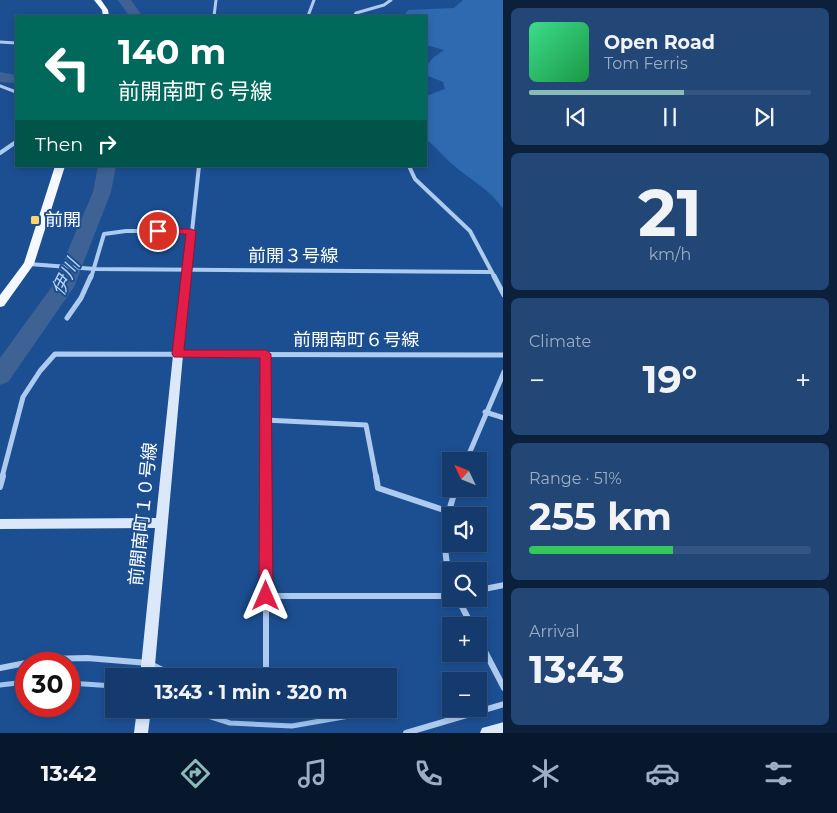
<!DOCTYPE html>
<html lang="en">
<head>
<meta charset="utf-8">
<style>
	:root { --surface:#153b6e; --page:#224676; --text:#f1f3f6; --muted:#9dadc2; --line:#345581; --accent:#8bbbb9 }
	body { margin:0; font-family:Montserrat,"Noto Sans JP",sans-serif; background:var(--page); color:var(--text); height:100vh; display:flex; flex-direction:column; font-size:19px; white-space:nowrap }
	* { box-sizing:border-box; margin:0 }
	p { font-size:16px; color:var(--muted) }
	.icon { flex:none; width:28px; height:28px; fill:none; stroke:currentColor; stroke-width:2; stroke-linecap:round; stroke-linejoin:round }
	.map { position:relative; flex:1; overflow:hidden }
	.side { display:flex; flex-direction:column; gap:8px; padding:8px; background:#0c203c; width:334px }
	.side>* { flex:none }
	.hud { position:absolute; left:15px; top:15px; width:412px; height:152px; border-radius:0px; box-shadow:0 2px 8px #0003,0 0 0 1px var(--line); background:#00695c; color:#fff; overflow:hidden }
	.needle { width:32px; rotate:313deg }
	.fabs { position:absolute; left:442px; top:452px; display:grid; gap:10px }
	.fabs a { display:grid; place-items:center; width:45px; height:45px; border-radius:0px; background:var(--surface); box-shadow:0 2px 8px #0003,0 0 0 1px var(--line); font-size:25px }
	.speed { position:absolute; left:15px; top:652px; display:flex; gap:10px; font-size:25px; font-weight:700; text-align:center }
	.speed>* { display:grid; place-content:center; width:65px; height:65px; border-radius:50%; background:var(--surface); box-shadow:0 2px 8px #0003,0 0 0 1px var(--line); line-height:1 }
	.speed .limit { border:8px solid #d22; background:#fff; color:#111 }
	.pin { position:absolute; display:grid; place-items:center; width:42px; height:42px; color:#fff; margin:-21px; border:2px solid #fff; border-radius:50%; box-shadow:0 1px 5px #0007 }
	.me { position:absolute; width:55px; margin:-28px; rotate:0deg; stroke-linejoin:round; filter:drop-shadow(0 0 4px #0008) }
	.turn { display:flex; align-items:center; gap:18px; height:105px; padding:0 20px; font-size:22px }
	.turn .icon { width:65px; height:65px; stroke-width:2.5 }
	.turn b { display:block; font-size:35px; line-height:42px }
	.then { display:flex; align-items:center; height:48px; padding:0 20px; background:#0003; gap:10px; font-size:19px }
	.big { font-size:38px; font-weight:700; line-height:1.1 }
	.side .tile { flex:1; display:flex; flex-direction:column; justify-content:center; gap:8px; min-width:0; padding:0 18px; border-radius:8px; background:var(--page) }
	.side .dial { align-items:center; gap:0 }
	.dial b { font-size:65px; line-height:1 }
	.song { display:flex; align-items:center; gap:15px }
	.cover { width:60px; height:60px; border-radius:8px; background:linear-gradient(135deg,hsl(150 70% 55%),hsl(140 70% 35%)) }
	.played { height:5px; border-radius:2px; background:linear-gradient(90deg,var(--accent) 55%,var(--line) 55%) }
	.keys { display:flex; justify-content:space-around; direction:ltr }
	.heat { display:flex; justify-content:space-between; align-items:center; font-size:28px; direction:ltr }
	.charge { height:8px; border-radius:4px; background:linear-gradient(90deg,#34c759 51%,var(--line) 0) }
	.trip { position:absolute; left:105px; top:668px; width:292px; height:50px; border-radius:0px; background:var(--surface); box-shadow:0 2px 8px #0003,0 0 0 1px var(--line); font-weight:700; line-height:50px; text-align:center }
	.tab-bar { display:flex; height:80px; justify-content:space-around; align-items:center; background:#08182c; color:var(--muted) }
	.tab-bar .icon { width:35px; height:35px }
	.tab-bar .selected { color:var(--accent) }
	.tab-bar b { font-size:22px; color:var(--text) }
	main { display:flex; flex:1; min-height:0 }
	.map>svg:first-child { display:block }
	.green { fill:#2f69b0 }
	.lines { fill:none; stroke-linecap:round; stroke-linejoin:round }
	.stream { stroke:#a0c5f0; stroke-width:5 }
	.river { fill:#3e6293; fill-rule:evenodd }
	.street-far3 { stroke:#adcaef; stroke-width:3 }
	.street-far2 { stroke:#adcaef; stroke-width:4 }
	.street-far1 { stroke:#adcaef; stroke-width:5 }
	.street { stroke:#adcaef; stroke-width:6 }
	.secondary { fill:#dae8fa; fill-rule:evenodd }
	.primary { fill:#f5f9ff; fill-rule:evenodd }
	.route { fill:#e11d48; stroke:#92132f }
	.poi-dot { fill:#fed56b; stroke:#1c4f92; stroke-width:2 }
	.labels { text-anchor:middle; stroke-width:4; stroke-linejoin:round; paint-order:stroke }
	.poi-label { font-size:18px; fill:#fff; stroke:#1c4f92; text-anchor:start }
	.street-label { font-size:18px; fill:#fff; stroke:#1c4f92 }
	.water-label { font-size:19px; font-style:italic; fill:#b9d4f5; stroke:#1c4f92 }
</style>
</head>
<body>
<main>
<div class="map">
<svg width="504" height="733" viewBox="0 0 504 733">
	<rect width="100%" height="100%" fill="#1c4f92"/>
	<path class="green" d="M463 0H503V209C491 190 469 179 452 164 443 156 436 147 426 139V96L445 89 443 82 426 75C426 61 434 57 444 50L426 45V16H404L408 10 454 8Z"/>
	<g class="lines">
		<g class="stream">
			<path d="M69 683 114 686"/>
			<path d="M0 685 26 682"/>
			<path d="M186 709 230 723 292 726 395 708"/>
		</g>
		<g class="river">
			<path d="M118 0H131L142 16H129Z"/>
			<path d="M0 72 16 75V83L0 82Z"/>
			<path d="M98 166H116L111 192 74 287 8 382 0 385V358L53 285 93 192Z"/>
		</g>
		<g class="street-far3">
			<path d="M214 16 216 0"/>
			<path d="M308 16 314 0"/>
			<path d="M354 16 356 13 384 5 391 0"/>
			<path d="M0 42 16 43"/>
			<path d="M0 86 16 92"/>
		</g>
		<g class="street-far2">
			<path d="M0 153 16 142"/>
			<path d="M409 166 415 179 470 231 495 278"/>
			<path d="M29 264 95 269 490 272"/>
			<path d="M91 278 104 234 126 231H191"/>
			<path d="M187 278 199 166"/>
		</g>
		<g class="street-far1">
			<path d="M494 276 504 295"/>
			<path d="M67 318 81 298 91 276"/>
			<path d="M266 354V477"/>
			<path d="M178 355 187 276"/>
			<path d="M485 412 504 418"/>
			<path d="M265 420 366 425 376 477"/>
			<path d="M466 461 504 372"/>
			<path d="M2 477 23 397 40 371 55 354 504 355"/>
		</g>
		<g class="street">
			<path d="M266 476V676"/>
			<path d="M376 476 378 488 447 511"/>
			<path d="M0 487 3 476"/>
			<path d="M451 580C441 547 444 521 456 489"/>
			<path d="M479 590 504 585"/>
			<path d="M266 596H451"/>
			<path d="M458 599 472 626"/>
			<path d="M479 640 504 688"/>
			<path d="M0 668 46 659 87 658 148 663 175 676"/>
			<path d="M406 733 504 704"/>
		</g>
		<g class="secondary">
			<path d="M178 351 183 355 154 676H140L155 528 0 529V519L156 518 173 355Z"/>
			<path d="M137 709H151L148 733H134Z"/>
			<path d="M504 722V733H480L482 728Z"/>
		</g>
		<g class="primary">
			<path d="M94 0H101L108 10 109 16H103L102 10Z"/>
			<path d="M55 166H65L34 264 4 306 0 307V295L24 263Z"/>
		</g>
	</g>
	<path class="route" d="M155 229H191L196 231 184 350H266L271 354 273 596 271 601 266 603 261 601 259 596 260 358 174 357 172 354 186 234H158L155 233Z"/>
	<rect class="poi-dot" x="30" y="215" width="10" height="10" rx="2.5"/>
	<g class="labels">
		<g class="poi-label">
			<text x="45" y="226">前開</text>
		</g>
		<g class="street-label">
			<text x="293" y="262">前開３号線</text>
			<text x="356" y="346">前開南町６号線</text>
			<text transform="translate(143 514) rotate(-84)" y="6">前開南町１０号線</text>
		</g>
		<g class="water-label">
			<text transform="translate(65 277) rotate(-63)" y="7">伊川</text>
		</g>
	</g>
</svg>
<div class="fabs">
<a><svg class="needle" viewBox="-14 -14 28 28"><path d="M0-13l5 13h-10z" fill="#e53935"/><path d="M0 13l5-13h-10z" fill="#9dadc2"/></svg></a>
<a><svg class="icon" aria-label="sound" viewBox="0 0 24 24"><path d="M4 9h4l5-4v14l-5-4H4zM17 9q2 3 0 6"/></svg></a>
<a><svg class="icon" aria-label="search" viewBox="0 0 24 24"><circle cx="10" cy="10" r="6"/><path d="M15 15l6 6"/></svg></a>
<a>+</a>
<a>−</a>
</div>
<div class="speed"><div class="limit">30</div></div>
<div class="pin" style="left:158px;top:231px;background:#d93025"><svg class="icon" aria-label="arrive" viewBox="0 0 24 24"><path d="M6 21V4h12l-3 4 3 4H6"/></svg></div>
<svg class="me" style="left:266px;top:596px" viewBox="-20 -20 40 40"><path d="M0-17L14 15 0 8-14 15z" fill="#e11d48" stroke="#fff" stroke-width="4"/></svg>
<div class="trip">13:43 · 1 min · 320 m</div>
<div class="hud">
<div class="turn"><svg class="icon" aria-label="left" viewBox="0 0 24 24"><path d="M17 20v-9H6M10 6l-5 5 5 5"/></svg><div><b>140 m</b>前開南町６号線</div></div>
<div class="then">Then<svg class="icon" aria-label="right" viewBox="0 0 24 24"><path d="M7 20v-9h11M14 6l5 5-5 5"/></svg></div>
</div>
</div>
<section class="side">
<div class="tile">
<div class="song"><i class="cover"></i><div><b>Open Road</b><p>Tom Ferris</p></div></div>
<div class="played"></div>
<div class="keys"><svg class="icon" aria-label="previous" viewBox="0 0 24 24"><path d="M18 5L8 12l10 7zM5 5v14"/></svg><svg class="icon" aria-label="pause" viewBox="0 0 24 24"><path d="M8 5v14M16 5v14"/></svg><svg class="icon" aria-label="next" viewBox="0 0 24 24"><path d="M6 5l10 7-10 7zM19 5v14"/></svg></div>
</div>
<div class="tile dial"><b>21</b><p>km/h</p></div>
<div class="tile"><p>Climate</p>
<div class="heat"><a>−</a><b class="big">19°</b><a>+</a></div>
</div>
<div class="tile"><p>Range · 51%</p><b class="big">255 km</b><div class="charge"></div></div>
<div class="tile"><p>Arrival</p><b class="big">13:43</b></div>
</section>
</main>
<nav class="tab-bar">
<b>13:42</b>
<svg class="icon selected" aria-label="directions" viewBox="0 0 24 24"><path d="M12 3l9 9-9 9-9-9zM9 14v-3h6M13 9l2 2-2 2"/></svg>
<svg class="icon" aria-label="music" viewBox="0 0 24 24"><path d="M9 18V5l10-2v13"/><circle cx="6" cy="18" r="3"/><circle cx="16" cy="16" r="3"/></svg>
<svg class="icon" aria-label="phone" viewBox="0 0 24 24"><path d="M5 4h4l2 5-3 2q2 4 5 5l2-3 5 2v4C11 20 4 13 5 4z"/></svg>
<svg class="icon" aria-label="climate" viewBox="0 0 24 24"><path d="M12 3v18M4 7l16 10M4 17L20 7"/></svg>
<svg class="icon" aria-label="car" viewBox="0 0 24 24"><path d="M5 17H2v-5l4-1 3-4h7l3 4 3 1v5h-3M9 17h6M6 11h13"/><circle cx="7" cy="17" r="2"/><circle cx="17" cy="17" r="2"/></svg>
<svg class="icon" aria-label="filters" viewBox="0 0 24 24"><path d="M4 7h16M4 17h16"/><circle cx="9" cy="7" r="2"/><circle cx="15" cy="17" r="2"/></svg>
</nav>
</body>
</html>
